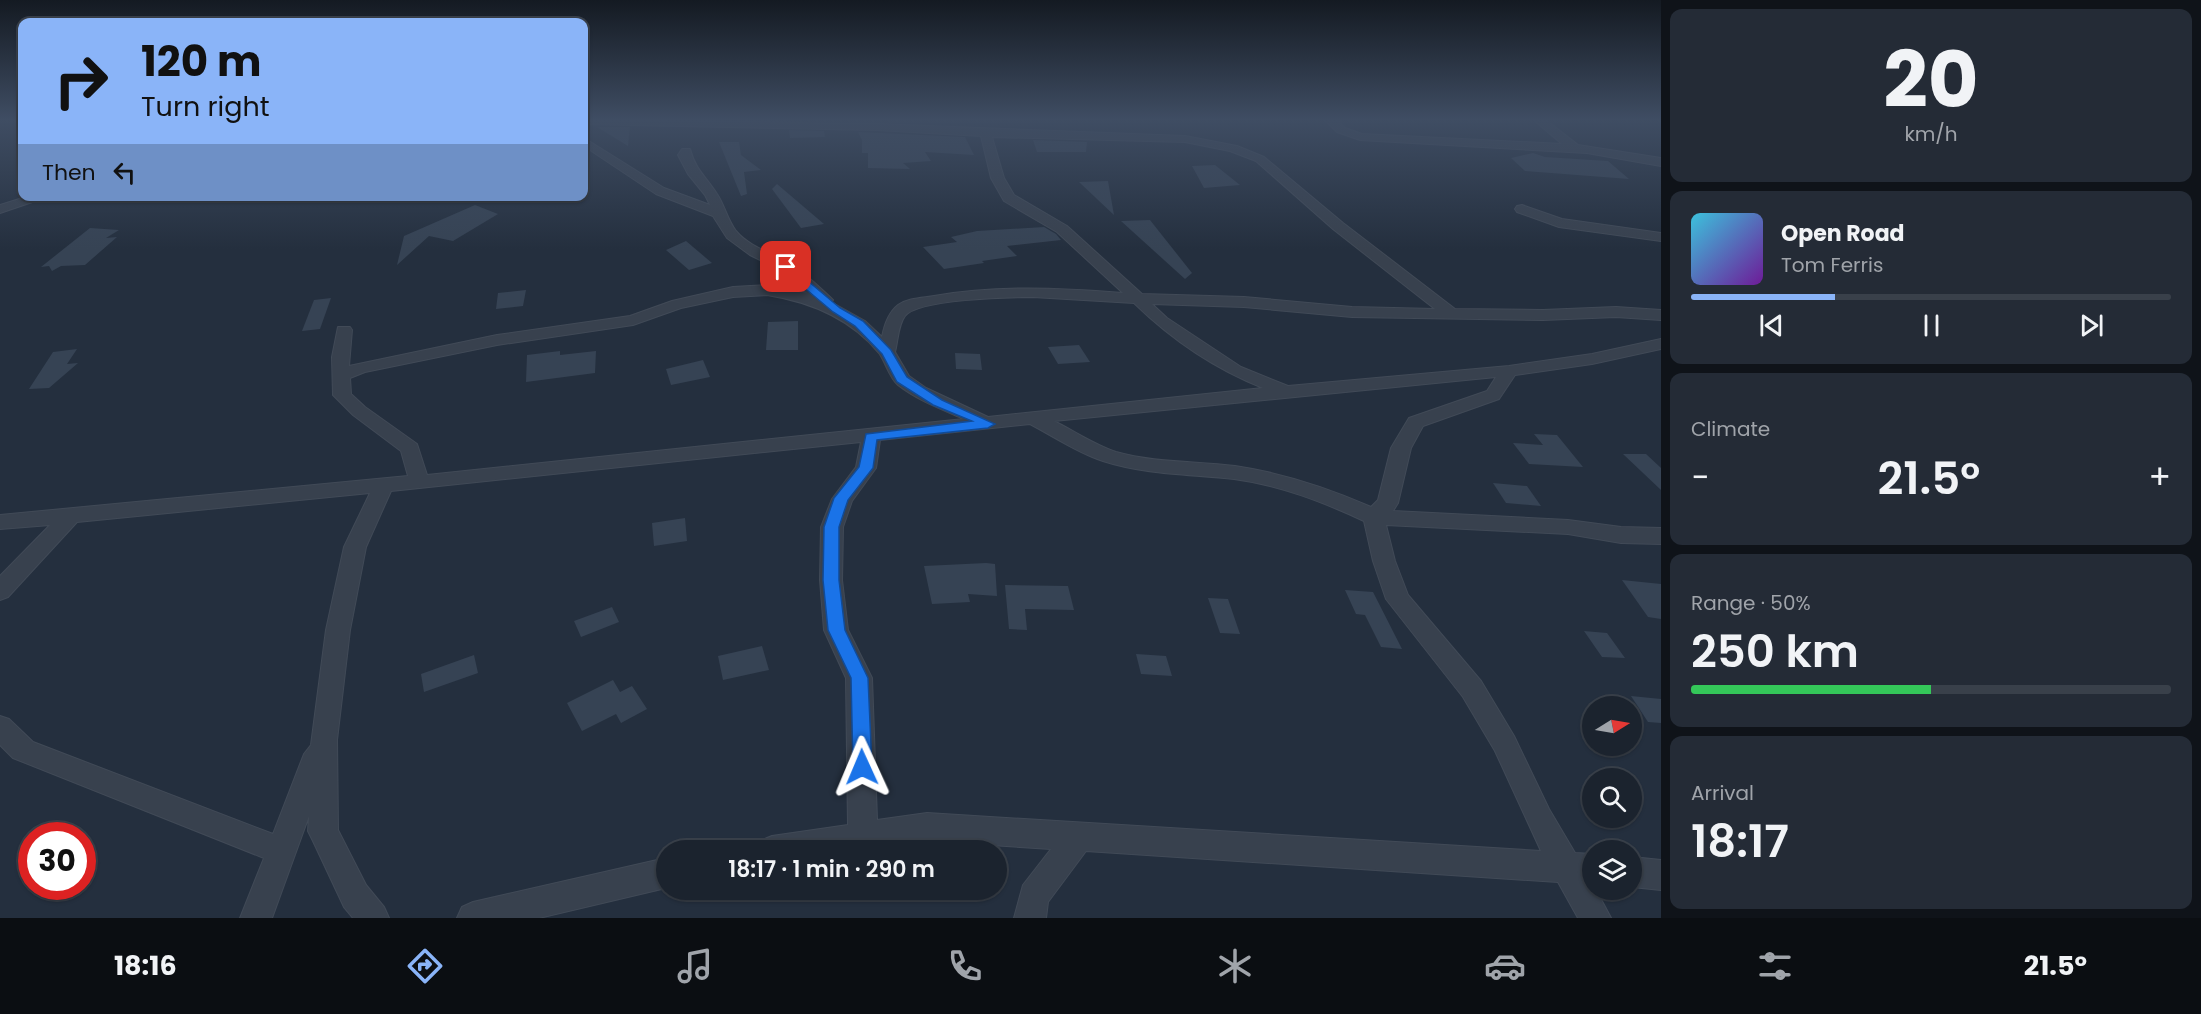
<!DOCTYPE html>
<html lang="en">
<head>
<meta charset="utf-8">
<style>
	:root { --surface:#1b232e; --page:#242b36; --text:#f1f3f6; --muted:#a0a4aa; --line:#39404a; --accent:#8ab4f8 }
	body { margin:0; font-family:Poppins,sans-serif; background:var(--page); color:var(--text); height:100vh; display:flex; flex-direction:column; font-size:22px; white-space:nowrap }
	* { box-sizing:border-box; margin:0 }
	p { font-size:20px; color:var(--muted) }
	.icon { flex:none; width:33px; height:33px; fill:none; stroke:currentColor; stroke-width:2; stroke-linecap:round; stroke-linejoin:round }
	.map { position:relative; flex:1; overflow:hidden }
	.panel { display:flex; flex-direction:column; gap:9px; padding:9px; background:#0f1319; width:540px }
	.panel>* { flex:none }
	.guide { position:absolute; left:18px; top:18px; width:570px; height:183px; border-radius:12px; box-shadow:0 2px 4px #0004,0 0 0 2px var(--line); background:#8ab4f8; color:#111; overflow:hidden }
	.needle { width:39px; rotate:79deg }
	.controls { position:absolute; left:1582px; top:696px; display:grid; gap:12px }
	.controls a { display:grid; place-items:center; width:60px; height:60px; border-radius:50%; background:var(--surface); box-shadow:0 2px 4px #0004,0 0 0 2px var(--line); font-size:30px }
	.speed { position:absolute; left:18px; top:822px; display:flex; gap:12px; font-size:30px; font-weight:700; text-align:center }
	.speed>* { display:grid; place-content:center; width:78px; height:78px; border-radius:50%; background:var(--surface); box-shadow:0 2px 4px #0004,0 0 0 2px var(--line); line-height:1 }
	.speed .limit { border:9px solid #d22; background:#fff; color:#111 }
	.pin { position:absolute; display:grid; place-items:center; width:51px; height:51px; color:#fff; margin:-26px; border-radius:12px; box-shadow:0 3px 9px #0006 }
	.me { position:absolute; width:66px; margin:-33px; rotate:359deg; stroke-linejoin:round; filter:drop-shadow(0 0 4px #0008) }
	.turn { display:flex; align-items:center; gap:21px; height:126px; padding:0 24px; font-size:27px }
	.turn .icon { width:78px; height:78px; stroke-width:2.5 }
	.turn b { display:block; font-size:42px; line-height:51px }
	.then { display:flex; align-items:center; height:57px; padding:0 24px; background:#0003; gap:12px; font-size:22px }
	.big { font-size:45px; font-weight:600; line-height:1.1 }
	.panel .tile { flex:1; display:flex; flex-direction:column; justify-content:center; gap:9px; min-width:0; padding:0 21px; border-radius:12px; background:var(--page) }
	.panel .dial { align-items:center; gap:0 }
	.dial b { font-size:78px; line-height:1 }
	.song { display:flex; align-items:center; gap:18px }
	.cover { width:72px; height:72px; border-radius:9px; background:linear-gradient(135deg,hsl(190 70% 55%),hsl(280 70% 35%)) }
	.played { height:6px; border-radius:3px; background:linear-gradient(90deg,var(--accent) 30%,var(--line) 30%) }
	.keys { display:flex; justify-content:space-around; direction:ltr }
	.heat { display:flex; justify-content:space-between; align-items:center; font-size:33px; direction:ltr }
	.charge { height:9px; border-radius:4px; background:linear-gradient(90deg,#34c759 50%,var(--line) 0) }
	.trip { position:absolute; left:656px; top:840px; width:351px; height:60px; border-radius:30px; background:var(--surface); box-shadow:0 2px 4px #0004,0 0 0 2px var(--line); font-weight:600; line-height:60px; text-align:center }
	.menu { display:flex; height:96px; justify-content:space-around; align-items:center; background:#0b0e12; color:var(--muted) }
	.menu .icon { width:42px; height:42px }
	.menu .on { color:var(--accent) }
	.menu b { font-size:27px; color:var(--text) }
	main { display:flex; flex:1; min-height:0 }
	.map>svg:first-child { display:block }
	.building { fill:#364354 }
	.lines { fill:none; stroke-linecap:round; stroke-linejoin:round }
	.minor-casing { stroke:#414a57; stroke-width:2 }
	.minor { fill:#38414e; fill-rule:evenodd }
	.route { fill:#1a73e8; stroke:#114b97; stroke-width:1.5 }
</style>
</head>
<body>
<main>
<div class="map">
<svg width="1661" height="918" viewBox="0 0 1661 918">
	<rect width="100%" height="100%" fill="#242f3e"/>
	<g class="building">
		<path d="M597 127H630L628 146Z"/>
		<path d="M789 130 824 131 825 137 790 138Z"/>
		<path d="M858 132 965 137 974 155 925 152 931 161 903 163 910 169 868 168V153H862V140Z"/>
		<path d="M1033 140 1087 142 1086 152H1037Z"/>
		<path d="M719 142H739L741 155 761 170 744 172 747 194 741 196Z"/>
		<path d="M1533 153 1545 157 1608 161 1629 179 1525 171 1511 158Z"/>
		<path d="M1215 165 1240 185 1204 188 1192 166Z"/>
		<path d="M1108 181 1114 215 1079 182Z"/>
		<path d="M777 184 824 224 801 228 772 189Z"/>
		<path d="M475 205 498 214 453 241 429 236 397 265 404 236Z"/>
		<path d="M1150 220 1192 273 1185 279 1121 221Z"/>
		<path d="M1044 227 1056 234 1061 240 1007 246 1017 256 982 261 984 263 944 269 923 247 957 242 951 237 977 231Z"/>
		<path d="M90 228 119 230 106 238 117 237 85 265 61 266 52 271 49 266 41 267Z"/>
		<path d="M686 241 712 263 689 270 666 250Z"/>
		<path d="M526 290 523 306 496 309 498 293Z"/>
		<path d="M331 298 320 329 302 331 314 300Z"/>
		<path d="M798 321V350H766L768 322Z"/>
		<path d="M1079 345 1090 362 1058 364 1048 347Z"/>
		<path d="M77 349 67 364 78 363 49 388 29 389 53 352Z"/>
		<path d="M560 351V355L596 351 595 373 526 382 527 355Z"/>
		<path d="M955 353 980 354 982 370 956 369Z"/>
		<path d="M703 360 710 377 671 385 666 369Z"/>
		<path d="M1534 434 1557 435 1583 467 1529 464 1513 443 1543 445Z"/>
		<path d="M1623 454H1646L1661 468V490Z"/>
		<path d="M1493 483 1527 486 1541 506 1506 503Z"/>
		<path d="M685 518 687 541 654 546 652 523Z"/>
		<path d="M986 563 995 564 997 596 968 594 970 602 932 604 924 566Z"/>
		<path d="M1622 580 1661 584V619L1648 617Z"/>
		<path d="M1005 585 1068 586 1074 610 1025 609 1027 630 1009 629Z"/>
		<path d="M1345 590 1373 592 1402 649 1381 647 1365 615 1356 614Z"/>
		<path d="M1208 598 1228 599 1240 634 1220 633Z"/>
		<path d="M612 607 619 622 581 637 574 621Z"/>
		<path d="M1584 631 1607 633 1625 658 1602 657Z"/>
		<path d="M762 646 769 670 723 680 718 656Z"/>
		<path d="M1136 654 1166 656 1172 676 1141 674Z"/>
		<path d="M474 655 478 673 424 692 421 674Z"/>
		<path d="M613 680 620 692 632 686 647 709 621 723 616 714 582 731 567 703Z"/>
		<path d="M1631 696 1661 699V723L1648 722Z"/>
	</g>
	<g class="lines">
		<g class="minor-casing">
			<g id="minor">
				<path d="M584 120 877 124 1185 136 1237 146 1264 157 1343 223 1455 309 1543 310 1616 307 1661 310V320L1616 317 1543 320 1352 317 1244 307 1152 304 1167 318 1241 367 1288 386 1509 366 1592 354 1661 339V349L1592 364 1515 375 1499 399 1423 426 1411 448 1398 503 1393 511 1568 520 1621 527 1661 528V544L1621 543 1568 534 1386 525 1395 561 1408 595 1481 681 1514 736 1549 809 1575 853 1593 854V890H1596L1611 918H1578L1558 882 1086 851 1048 902 1046 918H1014L1023 885 1051 849 927 841 863 850H757L762 840 772 836 848 825 846 678 824 630 820 580 821 527 832 499 856 467 861 442 391 491 366 547 350 630 337 740 338 830 366 885 384 907 389 918H353L344 907 313 841 308 831 309 816 272 918H240L264 858 13 758 0 745V716L9 719 33 742 273 834 304 754 311 745 326 630 344 547 370 493 77 522 8 597 0 600V576L50 525 0 529V515L408 476 401 451 353 415 333 395 332 357 338 327H350L352 330 349 366 497 335 630 316 672 301 733 287 767 285 807 293 781 270 750 255 727 238 713 216 656 194 584 146V138L664 188 710 205 705 195 688 174 678 155 682 149H690C696 171 705 175 717 194 725 206 727 219 736 231 750 248 774 253 791 264 805 273 818 286 830 297L833 300 831 302 865 321 882 337C884 326 888 313 898 305 908 298 922 298 934 296 997 285 1060 288 1123 293L1057 232 1004 201 991 178 981 136 877 130 584 124ZM992 137 1185 142 1230 151 1256 161 1333 229 1435 309 1352 307 1244 297 1142 294 1067 226 1014 195 1004 178ZM767 295C811 302 850 318 879 353 886 363 889 377 898 385 917 400 941 409 964 419L427 475 417 444 365 407 351 394 350 378 365 372 497 345 633 325 681 308 733 297ZM1033 297 1134 303C1171 339 1215 369 1263 388L988 417 926 388 909 376 895 352C898 341 898 325 905 316 918 299 1010 297 1033 297ZM1496 377 1487 391 1409 418 1391 448 1378 500 1371 507C1328 488 1282 473 1235 466 1195 461 1155 463 1116 452 1095 445 1074 431 1054 421ZM1030 424C1053 436 1078 453 1103 461 1146 475 1191 474 1234 479 1280 485 1323 502 1364 521L1373 561 1386 599 1463 697 1495 751 1541 851 927 813 877 820 872 678 848 630 842 580 843 527 852 501 876 468 880 440Z"/>
				<path d="M1325 120H1337L1345 128 1362 134 1562 144 1534 120H1546L1578 145 1661 158V166L1587 153 1360 140 1337 132Z"/>
				<path d="M29 196H50L0 213V205Z"/>
				<path d="M1522 205 1562 219 1661 233V241L1559 227 1517 212 1515 209 1517 206Z"/>
				<path d="M1632 857 1661 860V890L1632 887Z"/>
				<path d="M666 858V888L539 918H457L462 907 473 902Z"/>
			</g>
		</g>
		<use href="#minor" class="minor"/>
	</g>
	<linearGradient id="sky" x2="0" y2="1"><stop stop-color="#141a22"/><stop offset="0.48" stop-color="#3f4d63"/><stop offset="1" stop-color="#3f4d63" stop-opacity="0"/></linearGradient>
	<rect width="1661" height="249" fill="url(#sky)"/>
	<path class="route" d="M782 265H789L840 308 863 321 891 350 907 377 942 400 995 424 988 428 877 440 873 468 848 500 839 527V580L845 630 868 678 872 767 869 773 862 776 855 773 853 767 851 678 828 630 823 580 824 527 834 498 859 467 866 434 972 421 933 405 897 382 882 354 855 326 833 312 782 269Z"/>
</svg>
<div class="controls">
<a><svg class="needle" viewBox="-14 -14 28 28"><path d="M0-13l5 13h-10z" fill="#e53935"/><path d="M0 13l5-13h-10z" fill="#a0a4aa"/></svg></a>
<a><svg class="icon" aria-label="search" viewBox="0 0 24 24"><circle cx="10" cy="10" r="6"/><path d="M15 15l6 6"/></svg></a>
<a><svg class="icon" aria-label="layers" viewBox="0 0 24 24"><path d="M12 4l9 5-9 5-9-5zM3 14l9 5 9-5"/></svg></a>
</div>
<div class="speed"><div class="limit">30</div></div>
<div class="pin" style="left:786px;top:267px;background:#d93025"><svg class="icon" aria-label="arrive" viewBox="0 0 24 24"><path d="M6 21V4h12l-3 4 3 4H6"/></svg></div>
<svg class="me" style="left:862px;top:767px" viewBox="-20 -20 40 40"><path d="M0-17L14 15 0 8-14 15z" fill="#1a73e8" stroke="#fff" stroke-width="4"/></svg>
<div class="trip">18:17 · 1 min · 290 m</div>
<div class="guide">
<div class="turn"><svg class="icon" aria-label="right" viewBox="0 0 24 24"><path d="M7 20v-9h11M14 6l5 5-5 5"/></svg><div><b>120 m</b>Turn right</div></div>
<div class="then">Then<svg class="icon" aria-label="left" viewBox="0 0 24 24"><path d="M17 20v-9H6M10 6l-5 5 5 5"/></svg></div>
</div>
</div>
<section class="panel">
<div class="tile dial"><b>20</b><p>km/h</p></div>
<div class="tile">
<div class="song"><i class="cover"></i><div><b>Open Road</b><p>Tom Ferris</p></div></div>
<div class="played"></div>
<div class="keys"><svg class="icon" aria-label="previous" viewBox="0 0 24 24"><path d="M18 5L8 12l10 7zM5 5v14"/></svg><svg class="icon" aria-label="pause" viewBox="0 0 24 24"><path d="M8 5v14M16 5v14"/></svg><svg class="icon" aria-label="next" viewBox="0 0 24 24"><path d="M6 5l10 7-10 7zM19 5v14"/></svg></div>
</div>
<div class="tile"><p>Climate</p>
<div class="heat"><a>−</a><b class="big">21.5°</b><a>+</a></div>
</div>
<div class="tile"><p>Range · 50%</p><b class="big">250 km</b><div class="charge"></div></div>
<div class="tile"><p>Arrival</p><b class="big">18:17</b></div>
</section>
</main>
<nav class="menu">
<b>18:16</b>
<svg class="icon on" aria-label="directions" viewBox="0 0 24 24"><path d="M12 3l9 9-9 9-9-9zM9 14v-3h6M13 9l2 2-2 2"/></svg>
<svg class="icon" aria-label="music" viewBox="0 0 24 24"><path d="M9 18V5l10-2v13"/><circle cx="6" cy="18" r="3"/><circle cx="16" cy="16" r="3"/></svg>
<svg class="icon" aria-label="phone" viewBox="0 0 24 24"><path d="M5 4h4l2 5-3 2q2 4 5 5l2-3 5 2v4C11 20 4 13 5 4z"/></svg>
<svg class="icon" aria-label="climate" viewBox="0 0 24 24"><path d="M12 3v18M4 7l16 10M4 17L20 7"/></svg>
<svg class="icon" aria-label="car" viewBox="0 0 24 24"><path d="M5 17H2v-5l4-1 3-4h7l3 4 3 1v5h-3M9 17h6M6 11h13"/><circle cx="7" cy="17" r="2"/><circle cx="17" cy="17" r="2"/></svg>
<svg class="icon" aria-label="filters" viewBox="0 0 24 24"><path d="M4 7h16M4 17h16"/><circle cx="9" cy="7" r="2"/><circle cx="15" cy="17" r="2"/></svg>
<b>21.5°</b>
</nav>
</body>
</html>
